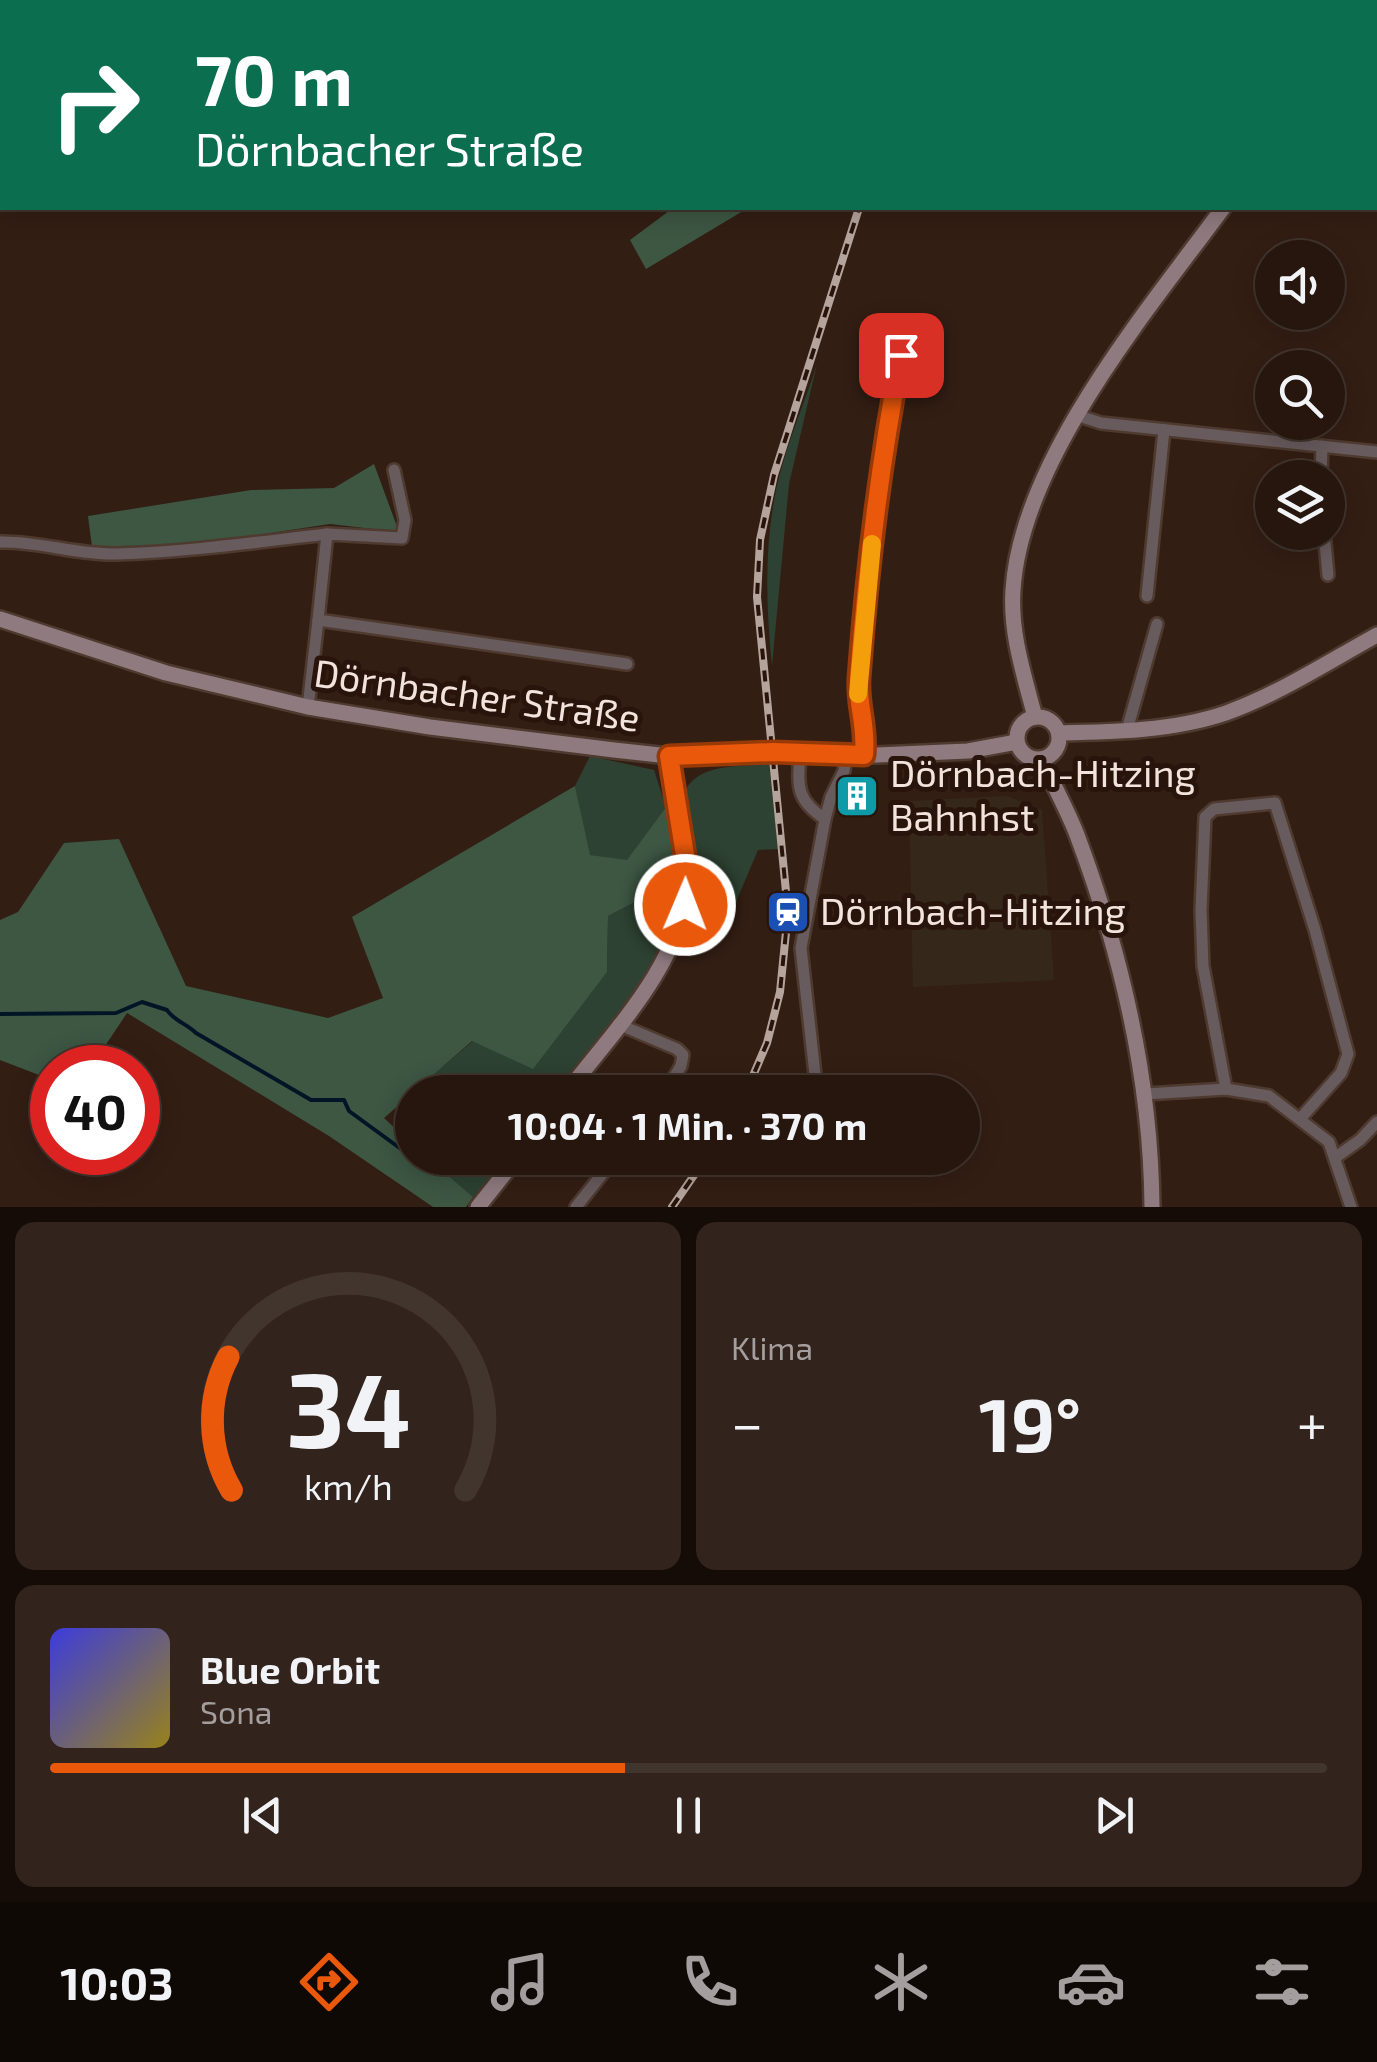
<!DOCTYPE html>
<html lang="de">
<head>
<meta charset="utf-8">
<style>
	:root { --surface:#26160e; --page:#32231c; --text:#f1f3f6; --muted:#a49f9e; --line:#42352e; --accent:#ea580c }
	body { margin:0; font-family:"Exo 2",sans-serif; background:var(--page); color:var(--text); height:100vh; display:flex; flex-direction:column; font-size:38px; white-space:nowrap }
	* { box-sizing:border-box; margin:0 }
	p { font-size:32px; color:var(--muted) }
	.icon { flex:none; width:55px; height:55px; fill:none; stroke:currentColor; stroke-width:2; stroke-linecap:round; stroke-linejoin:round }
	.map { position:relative; height:1207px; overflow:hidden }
	.drawer { display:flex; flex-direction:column; gap:15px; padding:15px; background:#150c08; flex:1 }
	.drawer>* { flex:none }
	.guide { position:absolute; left:0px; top:0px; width:1378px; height:210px; box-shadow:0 5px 25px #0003,0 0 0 2px var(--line); background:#0b6e4f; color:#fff; overflow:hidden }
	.controls { position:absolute; left:1255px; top:240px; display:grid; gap:20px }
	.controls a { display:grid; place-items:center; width:90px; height:90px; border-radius:50%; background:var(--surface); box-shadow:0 5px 25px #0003,0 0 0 2px var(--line); font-size:50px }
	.speed { position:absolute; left:30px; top:1045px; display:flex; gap:20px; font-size:50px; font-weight:700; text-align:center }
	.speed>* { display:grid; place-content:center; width:130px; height:130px; border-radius:50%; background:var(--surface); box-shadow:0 5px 25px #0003,0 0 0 2px var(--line); line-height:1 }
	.speed .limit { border:15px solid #d22; background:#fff; color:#111 }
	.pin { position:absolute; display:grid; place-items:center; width:85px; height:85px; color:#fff; margin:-42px; border-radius:20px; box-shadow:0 5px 15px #0006 }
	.me { position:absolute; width:110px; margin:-55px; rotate:1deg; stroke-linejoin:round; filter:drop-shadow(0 0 8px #0008) }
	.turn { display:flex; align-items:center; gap:35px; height:210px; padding:0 30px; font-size:45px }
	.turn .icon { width:130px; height:130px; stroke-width:2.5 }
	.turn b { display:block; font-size:70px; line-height:85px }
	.big { font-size:75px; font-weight:700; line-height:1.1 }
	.drawer .tile { flex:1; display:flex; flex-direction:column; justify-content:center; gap:15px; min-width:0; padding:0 35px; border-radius:20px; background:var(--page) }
	.drawer .dial { align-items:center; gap:0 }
	.dial svg { height:260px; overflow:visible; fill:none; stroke:var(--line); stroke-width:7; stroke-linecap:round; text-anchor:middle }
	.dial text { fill:var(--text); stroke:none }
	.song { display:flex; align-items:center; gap:30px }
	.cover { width:120px; height:120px; border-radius:15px; background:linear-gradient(135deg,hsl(240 70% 55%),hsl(50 70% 35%)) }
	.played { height:10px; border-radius:5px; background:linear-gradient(90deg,var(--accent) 45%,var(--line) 45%) }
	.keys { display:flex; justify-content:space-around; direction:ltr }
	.heat { display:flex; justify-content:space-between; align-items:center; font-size:55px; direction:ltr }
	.drawer .tiles { flex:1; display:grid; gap:15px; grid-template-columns:1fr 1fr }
	.tile:last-child { grid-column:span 2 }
	.trip { position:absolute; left:395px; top:1075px; width:585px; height:100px; border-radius:50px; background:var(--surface); box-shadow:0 5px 25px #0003,0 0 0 2px var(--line); font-weight:700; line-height:100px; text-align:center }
	.menu { display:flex; height:160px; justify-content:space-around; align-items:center; background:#0f0906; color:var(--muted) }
	.menu .icon { width:70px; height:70px }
	.menu .current { color:var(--accent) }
	.menu b { font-size:45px; color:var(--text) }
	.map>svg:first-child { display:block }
	.commercial { fill:#35281b }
	.green { fill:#2d4232 }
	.forest { fill:#3d5743 }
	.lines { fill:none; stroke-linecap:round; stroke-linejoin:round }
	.stream { stroke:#001626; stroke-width:4 }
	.street-casing { stroke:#4e3a2f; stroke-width:16 }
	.secondary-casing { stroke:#4e3a2f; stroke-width:20 }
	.street { stroke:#685b5e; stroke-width:11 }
	.secondary { stroke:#8f7b7f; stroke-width:15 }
	.rail-casing { stroke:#b5a49c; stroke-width:8 }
	.rail { stroke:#28140a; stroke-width:4; stroke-dasharray:11; stroke-linecap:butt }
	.route-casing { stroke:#983908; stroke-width:25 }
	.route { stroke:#ea580c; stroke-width:18 }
	.slow { stroke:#f59e0b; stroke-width:18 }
	.labels { text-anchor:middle; stroke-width:10; stroke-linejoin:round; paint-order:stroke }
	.street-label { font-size:38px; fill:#f2e3dc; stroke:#28140a }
	.poi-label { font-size:38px; fill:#f2e3dc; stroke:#28140a; text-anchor:start }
</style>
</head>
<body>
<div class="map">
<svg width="1377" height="1207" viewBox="0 0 1377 1207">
	<rect width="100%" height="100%" fill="#331e13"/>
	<path class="commercial" d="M1007 796 1042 810 1054 980 913 987 909 801Z"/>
	<g class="green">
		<path d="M817 364 789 484 772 666C766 606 764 549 776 490 785 447 804 405 817 364Z"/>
		<path d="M590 756 654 770 666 807 627 861 589 855 575 786Z"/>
		<path d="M769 764 778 849 758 850 727 923 689 945 698 886 686 789C702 762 742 767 769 764Z"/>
		<path d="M675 862C676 877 679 895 676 909 665 969 595 1043 558 1092H413L473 1041 607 972 608 916 649 895Z"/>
		<path d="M428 1158H507L473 1197Z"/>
	</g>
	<g class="forest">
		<path d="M673 208H748L646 269 630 240Z"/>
		<path d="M374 464 399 532 330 524 184 546 92 547 88 516 251 490 334 488Z"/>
		<path d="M575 786 590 855 627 860 666 807 675 862 649 895 608 916 607 972 533 1069 472 1041 384 1118 412 1144V1158H428L473 1197 466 1207H433L329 1136 127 1013 91 1067 52 1068V1080L0 1060V920L18 912 64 843 119 839 186 986 328 1018 383 998 352 917Z"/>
	</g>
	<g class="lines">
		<g class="stream">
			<path d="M0 1014 116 1013 142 1002 167 1010C173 1020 187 1024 196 1033L311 1100H344L349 1111 412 1157"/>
			<path d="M413 1158 435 1174"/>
		</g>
		<g class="street-casing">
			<g id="street">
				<path d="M1261 2 1262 0"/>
				<path d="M1076 415 1101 423 1377 452"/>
				<path d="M1321 478 1322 446"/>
				<path d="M1324 532 1328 575"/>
				<path d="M0 542C39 541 77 555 116 554 187 552 257 542 327 534"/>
				<path d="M1147 596 1164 430"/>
				<path d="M318 620 327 534 402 538 405 520 394 470"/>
				<path d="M308 707 318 620 627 664"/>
				<path d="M1127 730 1157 624"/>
				<path d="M800 752C798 786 795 799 825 819"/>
				<path d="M864 755C867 724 857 707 859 679 868 564 881 448 905 335"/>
				<path d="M618 1024 677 1049 683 1055 681 1066 665 1092"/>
				<path d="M1226 1089 1203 966 1201 910 1205 817 1214 809 1275 803 1315 930 1348 1054 1341 1073 1300 1119"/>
				<path d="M817 1092 801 948 825 819 831 797 844 771 846 755"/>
				<path d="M1146 1094 1226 1089 1269 1096 1329 1142 1351 1207"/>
				<path d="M1336 1157 1360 1140 1377 1122"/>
				<path d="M576 1207 615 1158"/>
			</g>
		</g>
		<g class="secondary-casing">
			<g id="secondary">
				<path d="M1124 0V2"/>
				<path d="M1354 2 1355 0"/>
				<path d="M0 619 166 673 308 707 430 727 614 750 669 756 773 752 877 755 968 751 1017 742"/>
				<circle cx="1038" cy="738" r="21"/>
				<path d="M1035 717C1024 675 1010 633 1013 590 1021 460 1148 310 1223 208"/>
				<path d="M1059 733C1114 732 1173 731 1226 713 1279 694 1328 662 1377 635"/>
				<path d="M1042 759C1053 785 1067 809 1077 835 1122 955 1151 1079 1152 1207"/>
				<path d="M567 1092C611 1034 682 963 686 887 689 844 676 798 669 756"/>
				<path d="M478 1207 517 1158"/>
			</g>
		</g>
		<use href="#street" class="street"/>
		<use href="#secondary" class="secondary"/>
		<g class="rail-casing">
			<g id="rail">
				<path d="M923 2 924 0"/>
				<path d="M746 1092 767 1043 780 992 788 912 757 597 760 540 774 475 859 208"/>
				<path d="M672 1207 706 1158"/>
			</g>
		</g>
		<use href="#rail" class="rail"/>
	</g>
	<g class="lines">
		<g class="route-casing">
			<path id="route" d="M685 905V855L669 756 773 752 864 755C867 724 857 707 859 678 867 570 880 462 901 355"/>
		</g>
		<use href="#route" class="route"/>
		<path class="slow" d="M858 694 872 544"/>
	</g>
	<defs>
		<g id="building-square" transform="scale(2.25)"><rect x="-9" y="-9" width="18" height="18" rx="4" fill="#0f9aa8" stroke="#28140a"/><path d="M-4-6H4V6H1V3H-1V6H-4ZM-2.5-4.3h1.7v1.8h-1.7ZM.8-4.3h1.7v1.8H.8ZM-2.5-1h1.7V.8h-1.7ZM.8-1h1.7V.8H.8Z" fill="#fff"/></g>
		<g id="station-square" transform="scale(2.25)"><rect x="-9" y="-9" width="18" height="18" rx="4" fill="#1a4fb4" stroke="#28140a"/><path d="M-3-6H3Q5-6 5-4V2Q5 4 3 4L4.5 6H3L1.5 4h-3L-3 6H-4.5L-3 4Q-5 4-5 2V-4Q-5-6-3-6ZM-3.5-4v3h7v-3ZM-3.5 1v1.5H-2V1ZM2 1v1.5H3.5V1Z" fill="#fff"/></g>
	</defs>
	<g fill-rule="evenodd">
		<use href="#building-square" x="857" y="796"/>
		<use href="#station-square" x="788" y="912"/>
	</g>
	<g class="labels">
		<g class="street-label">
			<text transform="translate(477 696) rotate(8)" y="13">Dörnbacher Straße</text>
		</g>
		<g class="poi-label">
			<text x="890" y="787">Dörnbach-Hitzing<tspan x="890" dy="44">Bahnhst</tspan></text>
			<text x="820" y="925">Dörnbach-Hitzing</text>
		</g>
	</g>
</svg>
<div class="controls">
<a><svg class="icon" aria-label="sound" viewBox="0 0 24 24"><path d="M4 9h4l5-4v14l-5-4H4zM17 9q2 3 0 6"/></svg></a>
<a><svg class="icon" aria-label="search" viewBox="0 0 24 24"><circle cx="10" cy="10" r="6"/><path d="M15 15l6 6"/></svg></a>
<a><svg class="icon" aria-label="layers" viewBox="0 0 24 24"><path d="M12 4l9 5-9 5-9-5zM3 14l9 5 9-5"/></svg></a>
</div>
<div class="speed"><div class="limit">40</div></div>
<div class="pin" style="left:901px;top:355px;background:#d93025"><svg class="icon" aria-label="arrive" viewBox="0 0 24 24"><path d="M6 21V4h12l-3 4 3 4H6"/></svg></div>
<svg class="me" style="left:685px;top:905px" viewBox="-20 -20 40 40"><circle r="17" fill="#ea580c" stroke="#fff" stroke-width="3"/><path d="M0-11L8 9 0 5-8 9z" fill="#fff"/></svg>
<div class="trip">10:04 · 1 Min. · 370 m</div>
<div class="guide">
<div class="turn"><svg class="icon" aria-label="right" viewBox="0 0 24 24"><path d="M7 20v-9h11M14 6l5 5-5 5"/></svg><div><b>70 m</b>Dörnbacher Straße</div></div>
</div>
</div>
<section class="drawer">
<div class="tiles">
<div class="tile dial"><svg viewBox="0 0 100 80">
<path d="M14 69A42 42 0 1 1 86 69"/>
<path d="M14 69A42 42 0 0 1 13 28" stroke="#ea580c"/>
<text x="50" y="56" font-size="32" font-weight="700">34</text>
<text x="50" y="72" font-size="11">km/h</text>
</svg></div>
<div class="tile"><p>Klima</p>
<div class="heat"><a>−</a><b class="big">19°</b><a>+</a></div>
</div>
<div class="tile">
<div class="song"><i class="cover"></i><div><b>Blue Orbit</b><p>Sona</p></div></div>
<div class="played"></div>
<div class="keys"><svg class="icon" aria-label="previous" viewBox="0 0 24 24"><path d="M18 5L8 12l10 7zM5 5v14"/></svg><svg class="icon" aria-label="pause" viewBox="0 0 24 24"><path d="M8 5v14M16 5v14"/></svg><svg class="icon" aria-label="next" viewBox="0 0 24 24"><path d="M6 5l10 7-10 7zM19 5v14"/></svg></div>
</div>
</div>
</section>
<nav class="menu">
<b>10:03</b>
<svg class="icon current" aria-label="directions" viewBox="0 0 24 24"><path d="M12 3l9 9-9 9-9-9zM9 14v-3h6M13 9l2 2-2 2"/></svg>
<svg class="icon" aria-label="music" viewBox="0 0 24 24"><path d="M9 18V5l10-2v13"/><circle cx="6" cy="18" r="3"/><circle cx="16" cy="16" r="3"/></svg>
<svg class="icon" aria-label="phone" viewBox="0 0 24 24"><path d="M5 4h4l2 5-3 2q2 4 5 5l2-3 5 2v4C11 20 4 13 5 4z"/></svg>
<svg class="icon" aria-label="climate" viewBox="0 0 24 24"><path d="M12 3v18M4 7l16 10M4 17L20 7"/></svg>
<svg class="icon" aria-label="car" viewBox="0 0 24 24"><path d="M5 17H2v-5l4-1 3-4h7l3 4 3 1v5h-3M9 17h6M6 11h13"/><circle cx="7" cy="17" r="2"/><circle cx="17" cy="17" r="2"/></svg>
<svg class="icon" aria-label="filters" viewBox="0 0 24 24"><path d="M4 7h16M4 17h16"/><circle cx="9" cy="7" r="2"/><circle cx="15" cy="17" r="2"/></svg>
</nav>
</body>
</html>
